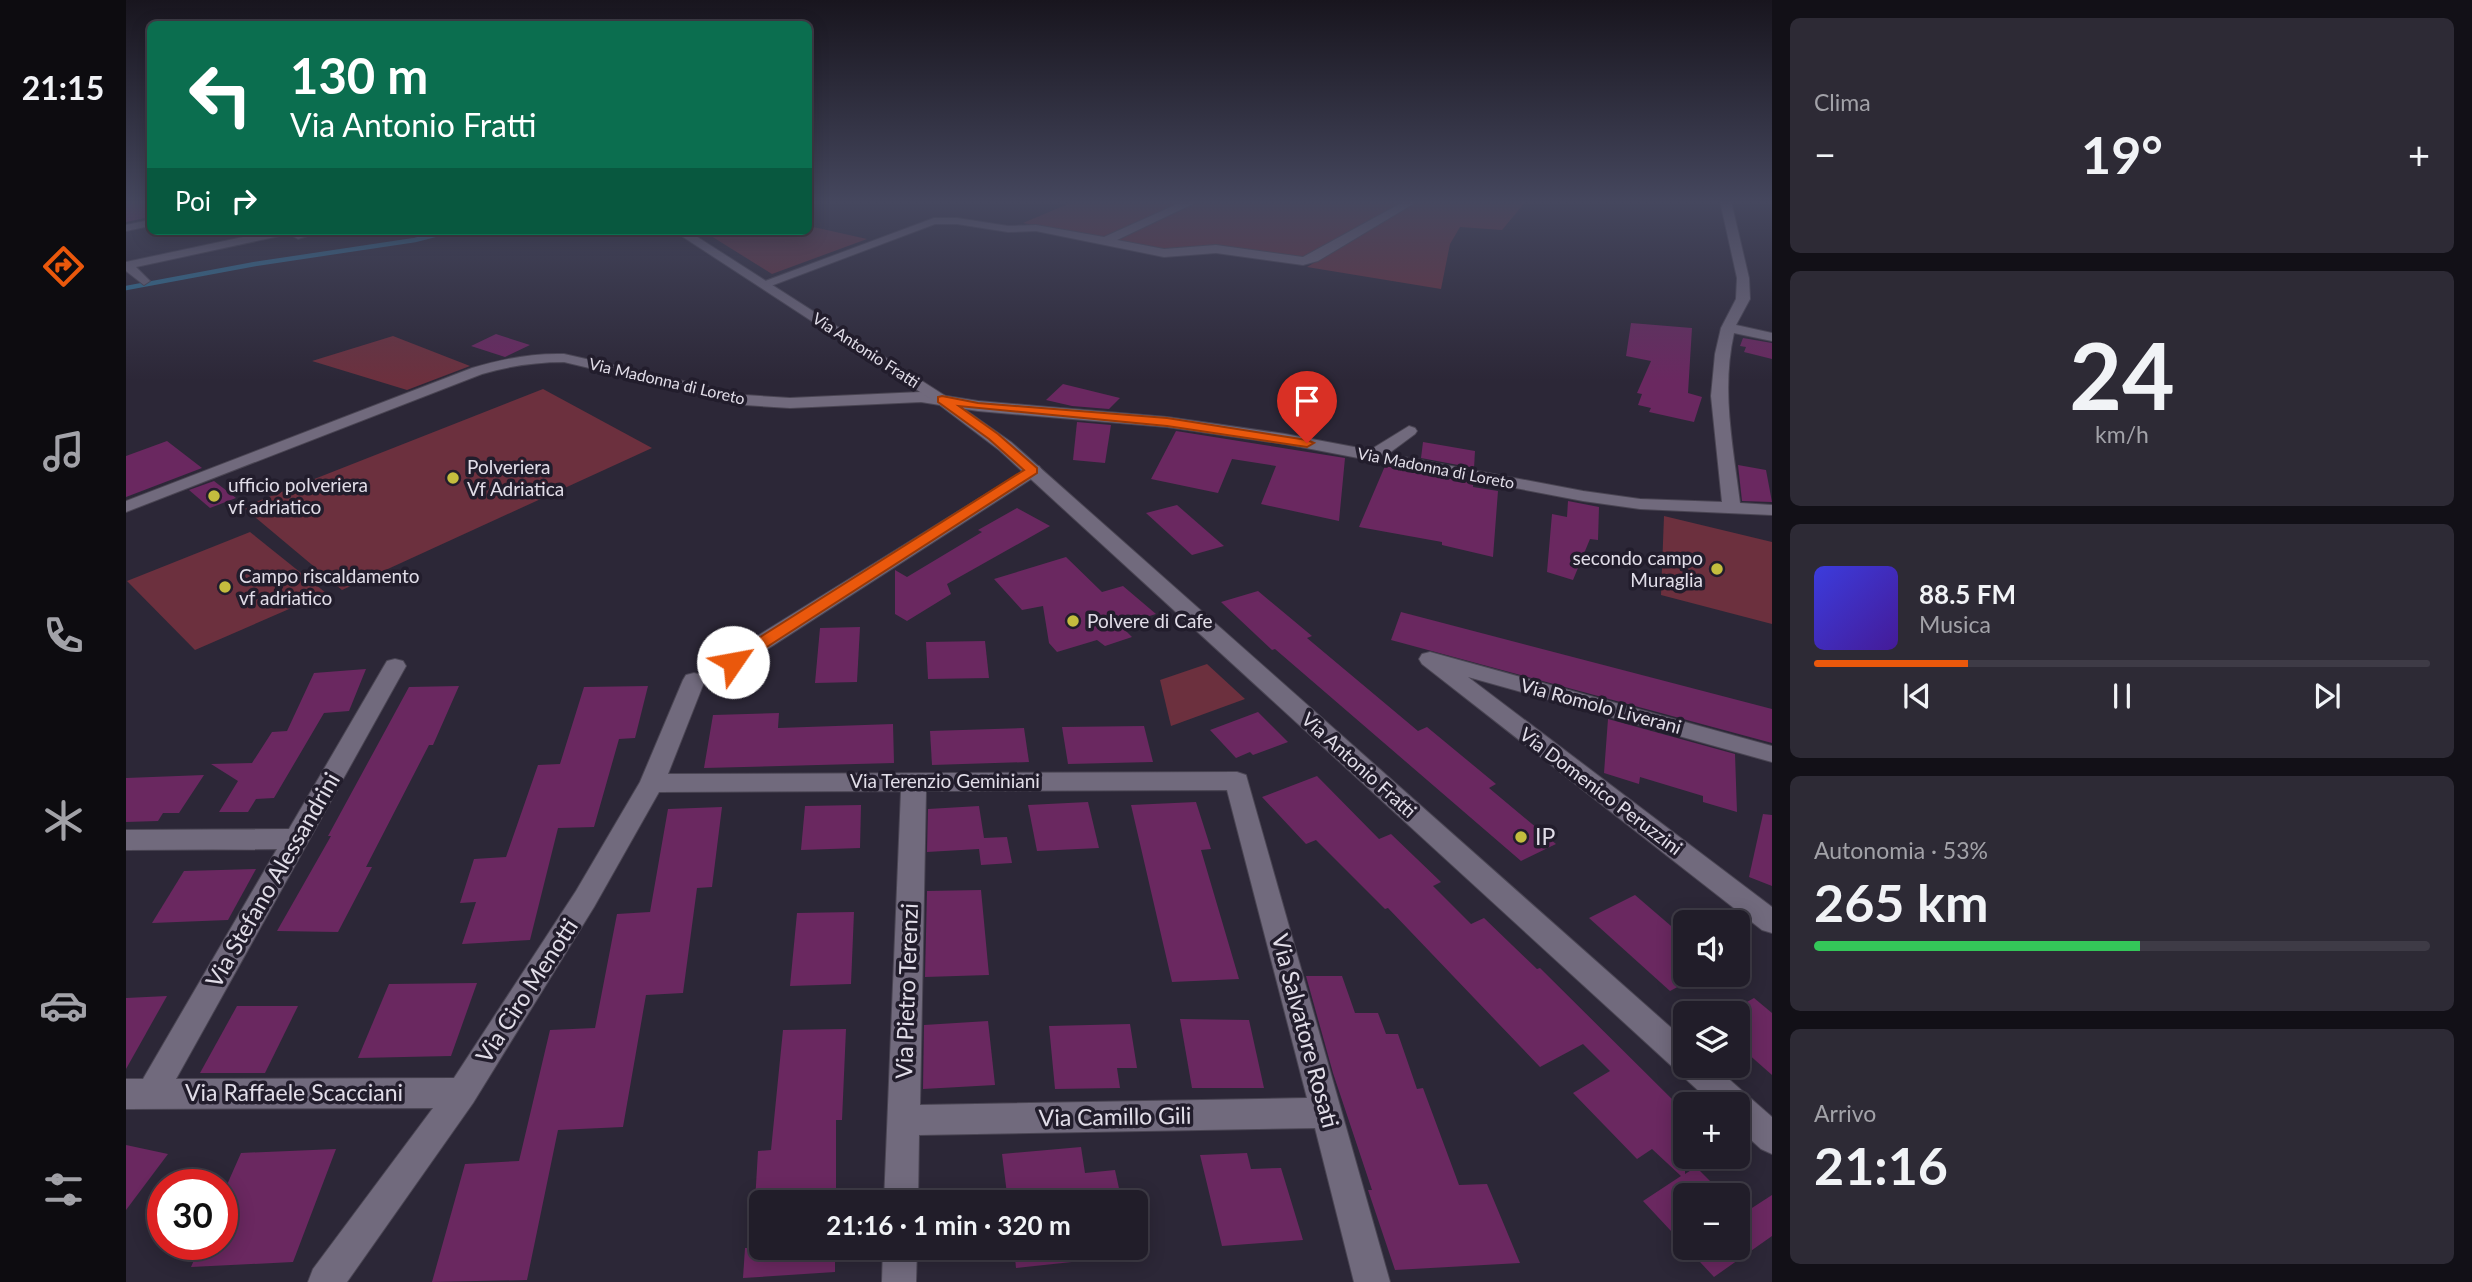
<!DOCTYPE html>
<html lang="it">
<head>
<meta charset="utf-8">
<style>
	:root { --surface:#211d29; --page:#2d2a35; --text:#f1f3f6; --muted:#a2a2a8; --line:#3e3b46; --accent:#ea580c }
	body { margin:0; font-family:Lato,sans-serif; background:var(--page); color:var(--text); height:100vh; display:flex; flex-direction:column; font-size:26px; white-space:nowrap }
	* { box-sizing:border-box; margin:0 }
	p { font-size:23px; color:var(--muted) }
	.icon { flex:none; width:38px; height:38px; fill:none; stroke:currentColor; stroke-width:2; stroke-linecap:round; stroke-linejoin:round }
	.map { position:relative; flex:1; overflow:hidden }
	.panel { display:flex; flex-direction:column; gap:18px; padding:18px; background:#121017; width:700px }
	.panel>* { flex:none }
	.hud { position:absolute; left:21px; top:21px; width:665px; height:214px; border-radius:10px; box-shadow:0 4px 18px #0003,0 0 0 2px var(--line); background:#0b6e4f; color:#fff; overflow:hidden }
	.buttons { position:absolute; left:1547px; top:910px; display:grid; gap:14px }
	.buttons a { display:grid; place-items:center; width:77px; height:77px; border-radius:10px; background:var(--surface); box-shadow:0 4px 18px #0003,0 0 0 2px var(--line); font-size:35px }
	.speed { position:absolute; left:21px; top:1169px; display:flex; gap:14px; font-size:35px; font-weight:700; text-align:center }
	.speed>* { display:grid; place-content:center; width:91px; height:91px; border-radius:50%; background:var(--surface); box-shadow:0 4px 18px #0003,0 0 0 2px var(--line); line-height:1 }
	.speed .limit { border:10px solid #d22; background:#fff; color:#111 }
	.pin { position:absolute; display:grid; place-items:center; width:60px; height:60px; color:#fff; margin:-72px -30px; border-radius:50% 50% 50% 0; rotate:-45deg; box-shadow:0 0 7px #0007 }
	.pin .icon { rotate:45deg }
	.me { position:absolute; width:77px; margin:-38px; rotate:57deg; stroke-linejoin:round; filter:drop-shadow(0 0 5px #0008) }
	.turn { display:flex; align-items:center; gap:24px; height:147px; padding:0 28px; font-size:32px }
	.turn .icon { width:91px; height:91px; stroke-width:2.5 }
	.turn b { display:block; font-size:49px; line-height:60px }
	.then { display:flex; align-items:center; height:66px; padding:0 28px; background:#0003; gap:14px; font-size:26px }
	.big { font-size:52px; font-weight:700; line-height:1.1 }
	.panel .tile { flex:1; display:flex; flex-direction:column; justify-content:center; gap:10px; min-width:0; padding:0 24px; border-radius:10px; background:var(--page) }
	.panel .dial { align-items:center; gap:0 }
	.dial b { font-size:91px; line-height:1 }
	.song { display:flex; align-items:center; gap:21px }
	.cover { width:84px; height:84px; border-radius:10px; background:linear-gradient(135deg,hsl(240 70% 55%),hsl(260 70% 35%)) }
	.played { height:7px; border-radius:4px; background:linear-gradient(90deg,var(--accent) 25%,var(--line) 25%) }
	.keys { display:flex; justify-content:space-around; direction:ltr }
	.heat { display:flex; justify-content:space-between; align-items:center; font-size:38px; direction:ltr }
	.charge { height:10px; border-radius:5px; background:linear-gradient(90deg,#34c759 53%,var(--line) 0) }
	.trip { position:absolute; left:623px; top:1190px; width:399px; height:70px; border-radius:10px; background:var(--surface); box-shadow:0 4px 18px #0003,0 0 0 2px var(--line); font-weight:700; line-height:70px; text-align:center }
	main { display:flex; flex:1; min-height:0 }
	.menu { display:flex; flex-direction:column; width:126px; justify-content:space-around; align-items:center; background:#0d0c10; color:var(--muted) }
	.menu .icon { width:49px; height:49px }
	.menu .on { color:var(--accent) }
	.menu b { font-size:32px; color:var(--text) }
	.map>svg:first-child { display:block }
	.green { fill:#6c303e }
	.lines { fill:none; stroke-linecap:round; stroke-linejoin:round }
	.stream { stroke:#2b789e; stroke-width:4.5 }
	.building { fill:#6a2860 }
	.street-casing { stroke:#4a4553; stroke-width:2 }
	.secondary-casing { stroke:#4a4553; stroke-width:2 }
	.street { fill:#716a7d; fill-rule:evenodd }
	.secondary { fill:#716a7d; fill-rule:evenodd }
	.route { fill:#ea580c; stroke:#983908; stroke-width:2 }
	.poi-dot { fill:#c4bd3e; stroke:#221d2c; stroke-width:2.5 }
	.labels { text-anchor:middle; stroke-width:7; stroke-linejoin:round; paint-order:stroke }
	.far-street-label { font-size:16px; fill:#e1dde8; stroke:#221d2c }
	.poi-label { font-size:19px; fill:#e1dde8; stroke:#221d2c; text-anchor:start }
	.street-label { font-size:19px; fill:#e1dde8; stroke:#221d2c }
	.near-poi-label { font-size:23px; fill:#e1dde8; stroke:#221d2c; text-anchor:start }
	.near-street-label { font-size:23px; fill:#e1dde8; stroke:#221d2c }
</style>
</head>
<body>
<main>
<nav class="menu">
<b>21:15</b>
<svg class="icon on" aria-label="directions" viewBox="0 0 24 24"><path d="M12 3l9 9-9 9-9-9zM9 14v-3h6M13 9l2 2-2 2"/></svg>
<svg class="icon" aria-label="music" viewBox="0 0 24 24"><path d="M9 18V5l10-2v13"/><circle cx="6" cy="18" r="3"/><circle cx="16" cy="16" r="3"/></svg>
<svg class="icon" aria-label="phone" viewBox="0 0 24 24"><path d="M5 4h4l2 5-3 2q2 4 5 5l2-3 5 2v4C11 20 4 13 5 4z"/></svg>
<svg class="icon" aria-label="climate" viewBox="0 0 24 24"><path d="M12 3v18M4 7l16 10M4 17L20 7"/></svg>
<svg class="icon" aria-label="car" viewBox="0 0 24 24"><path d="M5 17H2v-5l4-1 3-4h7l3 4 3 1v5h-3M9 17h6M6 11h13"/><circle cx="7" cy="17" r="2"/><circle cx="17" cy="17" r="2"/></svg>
<svg class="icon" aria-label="filters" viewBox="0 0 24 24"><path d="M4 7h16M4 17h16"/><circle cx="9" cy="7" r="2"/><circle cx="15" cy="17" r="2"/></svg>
</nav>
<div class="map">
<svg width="1646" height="1282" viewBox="0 0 1646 1282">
	<rect width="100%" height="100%" fill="#2c2737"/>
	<g class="green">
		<path d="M949 201H1061L974 238 897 223Z"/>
		<path d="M1074 201H1280L1175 259 1105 248 1041 252 987 241Z"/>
		<path d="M1293 201H1400L1376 230 1334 227 1324 244 1315 289 1181 267Z"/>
		<path d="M683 226 741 239 646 274 577 231H682Z"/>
		<path d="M267 336 344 366 281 390 186 361Z"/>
		<path d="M417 389 526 448 216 590 117 507Z"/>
		<path d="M1538 516 1646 542V624L1535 595Z"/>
		<path d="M124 532 200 593 69 650 1 581Z"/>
		<path d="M1081 664 1119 699 1045 726 1034 680Z"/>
	</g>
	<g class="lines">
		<path class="stream" d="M0 288 129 264 289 240 324 231"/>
	</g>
	<g class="building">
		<path d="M0 201H24V217L0 222Z"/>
		<path d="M1505 323 1566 328 1562 393 1576 397 1568 422 1523 412 1525 408 1512 405 1516 394 1511 393 1525 361 1500 356Z"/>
		<path d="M370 334 376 336 404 345 379 357 345 346Z"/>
		<path d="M1617 338 1646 343V359L1618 352 1620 347 1614 346Z"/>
		<path d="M937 384 994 398 983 409 946 406 920 400Z"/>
		<path d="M951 422 985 425 979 463 947 460Z"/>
		<path d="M1050 431 1219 458 1213 521 1135 504 1150 466 1106 459 1092 493 1025 479Z"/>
		<path d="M41 441 76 468 0 497V456Z"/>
		<path d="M1297 442 1349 451 1348 468 1295 458Z"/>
		<path d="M1612 465 1640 470 1646 502 1616 501Z"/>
		<path d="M1259 466 1347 483V487L1372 491 1367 557 1316 545V542L1233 527Z"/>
		<path d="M88 481 110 498 84 508 63 490Z"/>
		<path d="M1442 501 1473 507 1472 540 1464 539 1447 580 1421 572 1426 514 1441 517Z"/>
		<path d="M1051 505 1098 546 1066 555 1020 513Z"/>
		<path d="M891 508 924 526 821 584 825 594 781 621 769 614V570L781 577 856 532 852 530Z"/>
		<path d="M940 557 976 592 997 586 1030 614 994 625 1006 637 979 646 971 640 931 652 923 643 917 606 896 610 868 579Z"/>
		<path d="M1132 591 1186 636 1181 638 1292 731 1301 727 1370 784 1363 788 1430 844 1395 861 1149 649 1146 650 1095 602Z"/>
		<path d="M1275 612 1646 709V743L1265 640Z"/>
		<path d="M734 627 731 682 689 683 694 628Z"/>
		<path d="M859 641 863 678 802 679 800 642Z"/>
		<path d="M240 669 223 711 198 713 148 798 130 799 122 812H93L112 781 85 764 126 763 146 732 161 731 188 673Z"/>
		<path d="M333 686 307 745H303L240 867H246L212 932 151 931 205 836H202L283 687Z"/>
		<path d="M522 686 509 738 493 739 468 827 432 828 404 940 336 944 350 902 334 903 348 859 380 857 412 765 434 764 458 687Z"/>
		<path d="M1132 712 1162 742 1127 755 1124 752 1110 758 1084 730Z"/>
		<path d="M653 713 652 728 767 724 768 763 578 768 587 715Z"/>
		<path d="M1482 719 1609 754 1611 812 1577 802V796L1514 777 1513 784 1478 773Z"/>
		<path d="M1018 726 1027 762 942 764 936 727Z"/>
		<path d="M898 728 903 762 806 765 804 731Z"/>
		<path d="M78 775 53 813H37L32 821 0 822V778Z"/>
		<path d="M1191 776 1253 839 1265 834 1315 882 1307 886 1345 924 1358 918 1411 969 1414 968 1559 1112V1174L1570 1167 1598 1195H1559V1246L1517 1201 1555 1176 1526 1149 1511 1159 1447 1093 1484 1071 1457 1044 1414 1067 1262 908 1259 909 1190 840 1180 844 1136 797Z"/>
		<path d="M962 802 973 848 911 851 902 805Z"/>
		<path d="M1070 802 1085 849 1075 850 1113 979 1046 982 1005 805Z"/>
		<path d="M735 805 734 848 675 850 679 806Z"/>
		<path d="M853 806 858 838 881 837 886 863 855 865 853 849 801 852 802 809Z"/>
		<path d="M596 807 586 887 571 888 557 993 520 995 497 1127 432 1130 401 1280 306 1282 339 1164 393 1161 424 1030 469 1028 491 914 524 912 542 809Z"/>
		<path d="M1637 814 1646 815V886L1623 877Z"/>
		<path d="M130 869 102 920 26 923 58 871Z"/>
		<path d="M855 890 863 975 799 977 801 891Z"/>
		<path d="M1509 895 1559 938V983L1544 991 1463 918Z"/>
		<path d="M728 912 725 984 664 986 671 913Z"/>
		<path d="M1180 976H1216L1229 1013H1252L1260 1034H1272L1291 1089 1297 1088 1333 1185 1361 1184 1394 1263 1269 1270 1242 1190H1246L1207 1073Z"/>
		<path d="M351 983 325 1056 232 1058 263 984Z"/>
		<path d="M41 996 0 1069V998Z"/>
		<path d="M1628 998 1646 1013V1075L1612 1045V1007Z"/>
		<path d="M111 1006H172L139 1073H74Z"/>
		<path d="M1054 1019 1123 1020 1138 1088H1066Z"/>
		<path d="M862 1021 869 1085 797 1089 798 1025Z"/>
		<path d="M1004 1024 1011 1068H991L994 1088 929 1089 923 1026Z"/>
		<path d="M720 1029 716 1120H710V1202H629L632 1151 645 1150 657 1030Z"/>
		<path d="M0 1145 42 1154 0 1210Z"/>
		<path d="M955 1147 959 1173 989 1170 996 1202H882L876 1154Z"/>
		<path d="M210 1149 167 1262 65 1267 75 1244H96V1196L115 1153Z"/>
		<path d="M1121 1153 1125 1169 1155 1168 1177 1240 1096 1246 1074 1155Z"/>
		<path d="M1646 1195V1236L1588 1277 1561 1248H1612V1217Z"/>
		<path d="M619 1248H709V1272L617 1278Z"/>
		<path d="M888 1248H946V1262L890 1268Z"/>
	</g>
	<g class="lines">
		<g class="street-casing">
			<g id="street">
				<path d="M1058 201H1073L991 240 1038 249 1090 245 1177 257 1279 201H1292L1192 261 1177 265 1090 253 1038 257 910 231 882 232 831 224H809L642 287 637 288 631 284 808 218H831L882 226 910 225 978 237Z"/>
				<path d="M1594 201H1605L1623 278 1624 299 1610 325 1646 333V341L1608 333C1595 390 1607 446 1614 503L1646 505V515L1514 509 1457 501 1159 444 1041 427 852 411 795 402 664 408 619 405 438 362C410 362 383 366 356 374L0 512V501L346 368C376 359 406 353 438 354L619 395 664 398 795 392 852 401 1041 417 1159 434 1244 450 1283 426 1289 428 1291 431 1289 434 1262 454 1457 491 1514 499 1596 502 1585 396 1589 354 1595 328 1610 299 1611 278Z"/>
				<path d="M24 220V226L0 231V225Z"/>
				<path d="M145 231H198L172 239 163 234 10 267 24 281 18 285 0 271V262Z"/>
				<path d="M907 465 913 466 916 470 913 474 615 666H599L596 661 599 656Z"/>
				<path d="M1304 652 1646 746V762L1342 677 1646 907V933L1636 930 1296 664 1293 659 1296 654Z"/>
				<path d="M269 659 277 661 280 666 50 1079 328 1078 450 891 514 782 557 680 560 675 568 673 576 675 579 680 542 774 1111 772 1120 775 1264 1282H1228L1189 1128 793 1135 792 1202H758L775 791 533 792 468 907 347 1103 221 1282H182L187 1269 307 1108 0 1109V1079H17L151 849 0 850V830L163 829 258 666 261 661ZM1101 790 1181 1098 794 1105 800 791Z"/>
				<path d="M757 1248H791L790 1282H756Z"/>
			</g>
		</g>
		<g class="secondary-casing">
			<path id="secondary" d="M548 231H562L821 397 885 442 1559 1040V1066H1588L1646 1117V1154L1635 1149 1612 1128V1104H1587L873 450 811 403Z"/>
		</g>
		<use href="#street" class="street"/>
		<use href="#secondary" class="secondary"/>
	</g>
	<linearGradient id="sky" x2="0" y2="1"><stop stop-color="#18151e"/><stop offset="0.53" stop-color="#45475e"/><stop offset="1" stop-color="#45475e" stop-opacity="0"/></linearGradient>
	<rect width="1646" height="381" fill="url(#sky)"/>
	<path class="route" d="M816 396 852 403 1041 418 1181 440 1188 443 1181 447 1041 426 833 406 872 434 911 468V473L613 665H601L599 662 601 658 898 470 863 439 812 402V397Z"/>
	<g class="poi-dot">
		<circle cx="327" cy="478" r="7"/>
		<circle cx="88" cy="496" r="7"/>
		<circle cx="1591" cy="569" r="7"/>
		<circle cx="99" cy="587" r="7"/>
		<circle cx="947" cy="621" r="7"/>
		<circle cx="1395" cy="837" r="7"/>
	</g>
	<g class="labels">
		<g class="far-street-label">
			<text transform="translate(740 350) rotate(33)" y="6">Via Antonio Fratti</text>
			<text transform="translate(541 381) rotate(13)" y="6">Via Madonna di Loreto</text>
			<text transform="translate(1310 468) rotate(11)" y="6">Via Madonna di Loreto</text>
		</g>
		<g class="poi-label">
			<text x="341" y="474">Polveriera<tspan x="341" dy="22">Vf Adriatica</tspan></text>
			<text x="102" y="492">ufficio polveriera<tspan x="102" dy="22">vf adriatico</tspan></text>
			<text x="1577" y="565" text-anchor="end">secondo campo<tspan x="1577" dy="22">Muraglia</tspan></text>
			<text x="113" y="583">Campo riscaldamento<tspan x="113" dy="22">vf adriatico</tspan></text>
			<text x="961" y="628">Polvere di Cafe</text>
		</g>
		<g class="street-label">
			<text transform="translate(1475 706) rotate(15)" y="7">Via Romolo Liverani</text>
			<text transform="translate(1233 765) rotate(42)" y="7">Via Antonio Fratti</text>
			<text x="819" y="788">Via Terenzio Geminiani</text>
			<text transform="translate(1475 791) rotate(37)" y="7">Via Domenico Peruzzini</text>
		</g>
		<g class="near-poi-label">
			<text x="1409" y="845">IP</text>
		</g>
		<g class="near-street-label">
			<text transform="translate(147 880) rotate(-60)" y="8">Via Stefano Alessandrini</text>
			<text transform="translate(401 991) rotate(-57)" y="8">Via Ciro Menotti</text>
			<text transform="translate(781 991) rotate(-88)" y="8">Via Pietro Terenzi</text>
			<text transform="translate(1179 1031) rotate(75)" y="8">Via Salvatore Rosati</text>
			<text x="168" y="1101">Via Raffaele Scacciani</text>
			<text transform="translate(989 1117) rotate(-1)" y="8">Via Camillo Gili</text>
		</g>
	</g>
</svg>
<div class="buttons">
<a><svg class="icon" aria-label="sound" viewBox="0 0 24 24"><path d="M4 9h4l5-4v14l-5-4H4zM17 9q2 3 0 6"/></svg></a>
<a><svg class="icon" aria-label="layers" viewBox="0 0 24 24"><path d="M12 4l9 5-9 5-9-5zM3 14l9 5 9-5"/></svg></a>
<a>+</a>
<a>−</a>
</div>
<div class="speed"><div class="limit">30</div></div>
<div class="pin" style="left:1181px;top:443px;background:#d93025"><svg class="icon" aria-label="arrive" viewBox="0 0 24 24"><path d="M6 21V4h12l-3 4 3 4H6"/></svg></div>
<svg class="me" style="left:607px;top:662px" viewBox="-20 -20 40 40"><circle r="19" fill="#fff"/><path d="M0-13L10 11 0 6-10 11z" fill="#ea580c"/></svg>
<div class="trip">21:16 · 1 min · 320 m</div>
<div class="hud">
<div class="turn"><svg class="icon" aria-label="left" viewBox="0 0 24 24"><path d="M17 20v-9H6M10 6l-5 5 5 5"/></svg><div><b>130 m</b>Via Antonio Fratti</div></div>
<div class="then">Poi<svg class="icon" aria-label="right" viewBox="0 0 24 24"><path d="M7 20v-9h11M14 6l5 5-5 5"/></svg></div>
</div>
</div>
<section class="panel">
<div class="tile"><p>Clima</p>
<div class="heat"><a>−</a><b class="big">19°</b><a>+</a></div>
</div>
<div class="tile dial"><b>24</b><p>km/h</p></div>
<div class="tile">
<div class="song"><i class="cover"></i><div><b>88.5 FM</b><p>Musica</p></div></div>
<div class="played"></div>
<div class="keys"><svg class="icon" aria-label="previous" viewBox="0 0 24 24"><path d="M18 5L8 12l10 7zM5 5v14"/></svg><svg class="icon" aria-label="pause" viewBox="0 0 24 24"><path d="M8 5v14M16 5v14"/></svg><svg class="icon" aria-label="next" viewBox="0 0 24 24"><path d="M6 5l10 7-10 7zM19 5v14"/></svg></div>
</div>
<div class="tile"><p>Autonomia · 53%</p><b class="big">265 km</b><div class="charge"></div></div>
<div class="tile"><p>Arrivo</p><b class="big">21:16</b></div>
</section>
</main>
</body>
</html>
